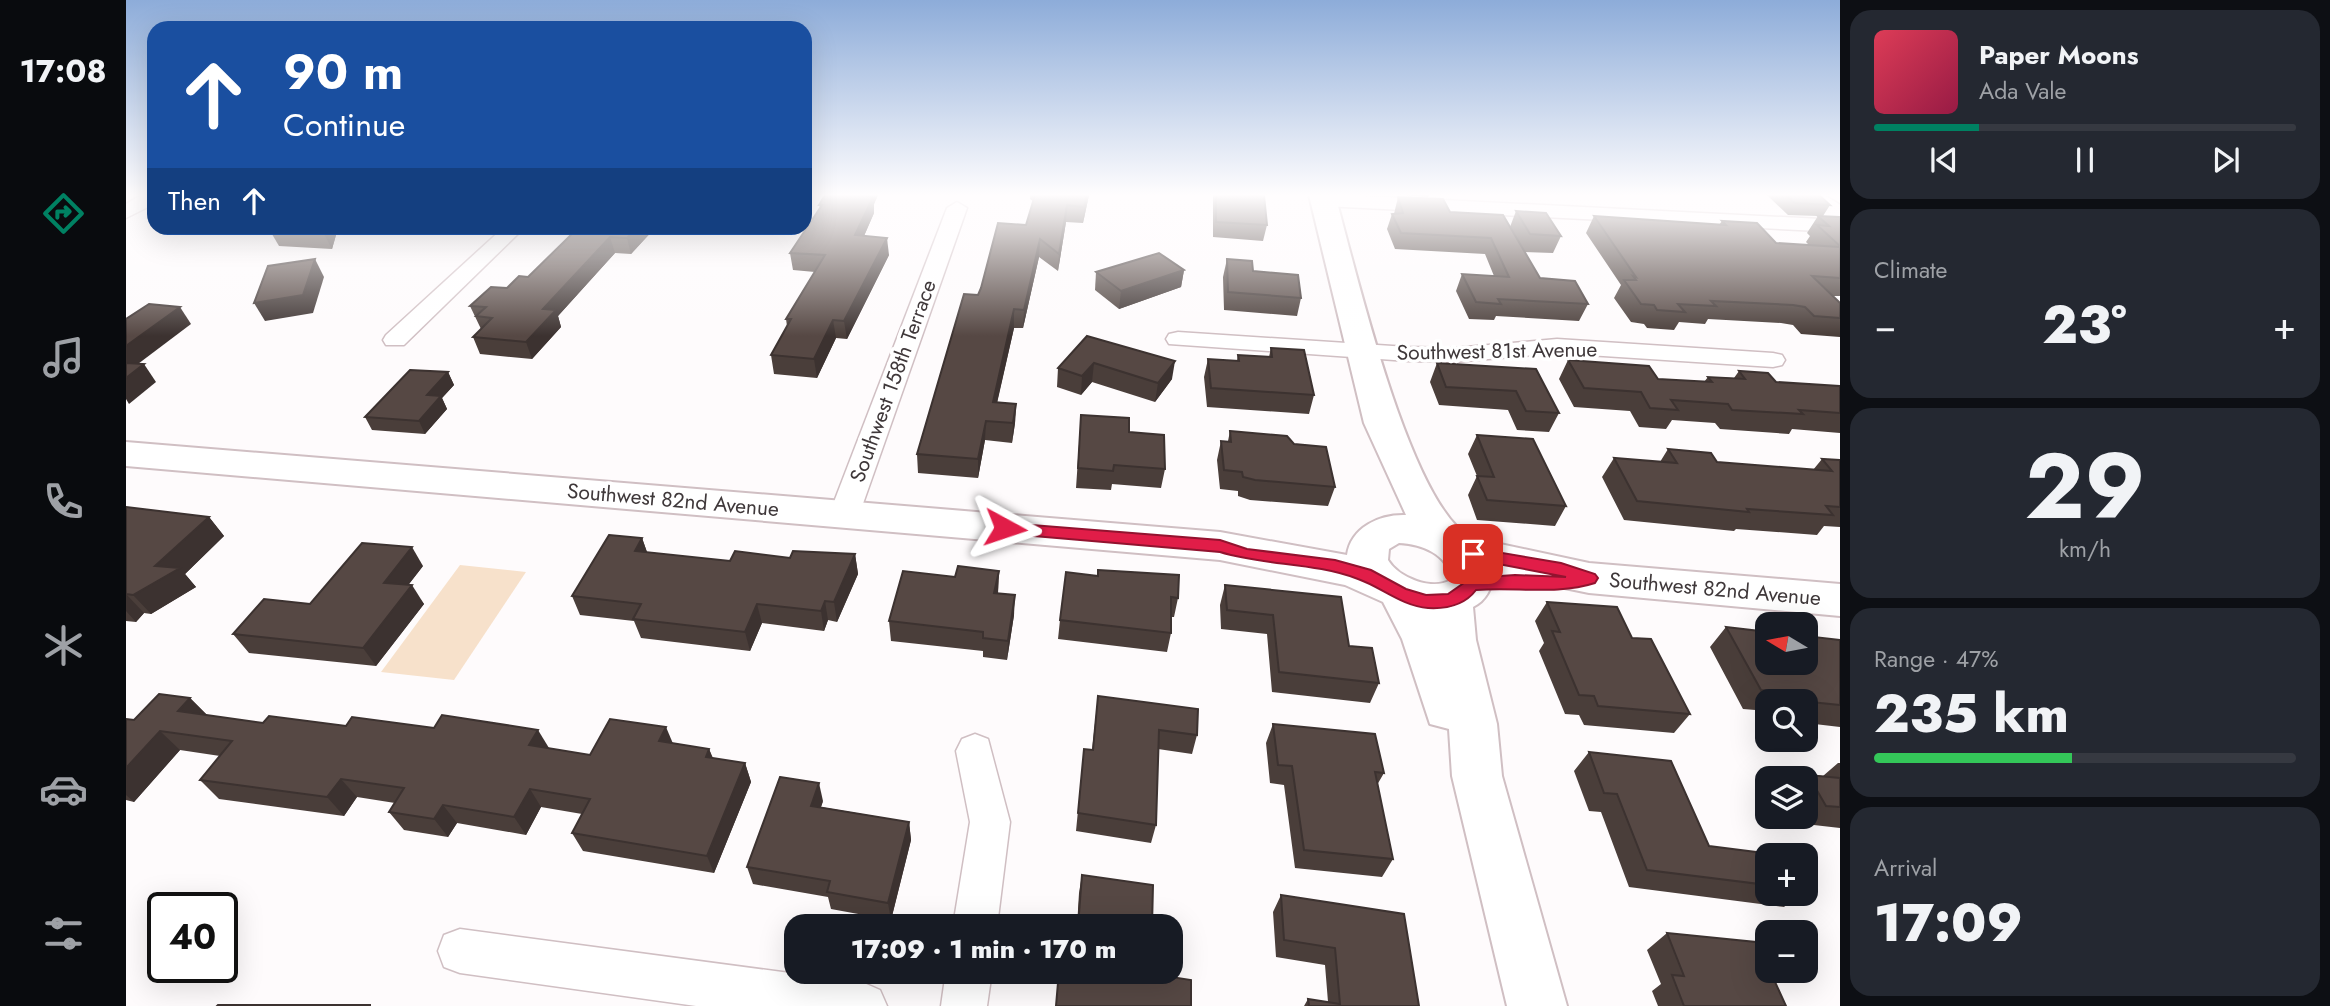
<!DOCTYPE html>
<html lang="en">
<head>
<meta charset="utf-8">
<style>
	:root { --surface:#171b24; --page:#242831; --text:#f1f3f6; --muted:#9ea1a6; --line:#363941; --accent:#008162 }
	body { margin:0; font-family:Jost,sans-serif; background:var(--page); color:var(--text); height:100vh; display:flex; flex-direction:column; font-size:26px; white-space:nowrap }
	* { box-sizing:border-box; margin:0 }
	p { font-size:23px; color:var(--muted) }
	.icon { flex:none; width:38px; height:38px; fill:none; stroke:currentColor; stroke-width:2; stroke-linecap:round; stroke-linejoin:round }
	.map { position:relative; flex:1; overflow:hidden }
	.details { display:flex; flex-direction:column; gap:10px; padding:10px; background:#0d0f14; width:490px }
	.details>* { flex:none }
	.hud { position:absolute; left:21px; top:21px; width:665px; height:214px; border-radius:21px; box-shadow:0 7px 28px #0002; background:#1a4fa0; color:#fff; overflow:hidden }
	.needle { width:46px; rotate:280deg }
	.controls { position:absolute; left:1629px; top:612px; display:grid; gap:14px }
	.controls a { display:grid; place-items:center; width:63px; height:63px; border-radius:14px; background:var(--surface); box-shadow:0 7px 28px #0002; font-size:35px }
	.speed { position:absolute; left:21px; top:892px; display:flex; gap:14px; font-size:35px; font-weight:700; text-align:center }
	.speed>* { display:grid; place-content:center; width:91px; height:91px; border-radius:50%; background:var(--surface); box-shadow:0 7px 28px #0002; line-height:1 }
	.speed .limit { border:4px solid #111; border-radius:10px; background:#fff; color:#111 }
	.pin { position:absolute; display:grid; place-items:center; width:60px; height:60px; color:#fff; margin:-30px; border-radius:14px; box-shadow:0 4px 10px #0006 }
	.me { position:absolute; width:77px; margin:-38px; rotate:95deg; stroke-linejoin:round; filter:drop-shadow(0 0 5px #0008) }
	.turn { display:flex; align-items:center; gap:24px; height:147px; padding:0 21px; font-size:32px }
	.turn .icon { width:91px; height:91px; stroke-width:2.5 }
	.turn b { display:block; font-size:49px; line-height:60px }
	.then { display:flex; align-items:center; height:66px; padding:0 21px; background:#0003; gap:14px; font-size:26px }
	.big { font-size:52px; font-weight:800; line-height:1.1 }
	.details .tile { flex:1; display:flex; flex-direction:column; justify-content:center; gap:10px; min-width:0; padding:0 24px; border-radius:21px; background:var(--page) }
	.details .dial { align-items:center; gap:0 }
	.dial b { font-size:91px; line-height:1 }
	.song { display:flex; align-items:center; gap:21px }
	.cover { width:84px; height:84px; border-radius:10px; background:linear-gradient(135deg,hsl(350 70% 55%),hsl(340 70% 35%)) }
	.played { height:7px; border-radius:4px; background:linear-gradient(90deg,var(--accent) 25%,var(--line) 25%) }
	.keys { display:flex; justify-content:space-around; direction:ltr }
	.heat { display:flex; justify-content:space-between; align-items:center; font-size:38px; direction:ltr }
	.charge { height:10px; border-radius:5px; background:linear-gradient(90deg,#34c759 47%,var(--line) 0) }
	.trip { position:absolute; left:658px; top:914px; width:399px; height:70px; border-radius:21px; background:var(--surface); box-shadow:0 7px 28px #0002; font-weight:800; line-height:70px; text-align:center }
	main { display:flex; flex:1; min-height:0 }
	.tab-bar { display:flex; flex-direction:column; width:126px; justify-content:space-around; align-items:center; background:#090b0e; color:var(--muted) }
	.tab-bar .icon { width:49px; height:49px }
	.tab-bar .on { color:var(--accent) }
	.tab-bar b { font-size:32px; color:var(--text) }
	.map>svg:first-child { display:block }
	.green { fill:#f7e1cb }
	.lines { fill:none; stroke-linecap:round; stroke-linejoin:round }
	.street-casing { stroke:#d0bfc3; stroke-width:3 }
	.secondary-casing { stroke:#d0bfc3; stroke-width:4 }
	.street { fill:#fff; fill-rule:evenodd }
	.secondary { fill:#fff; fill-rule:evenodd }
	.wall { fill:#4a3e3a }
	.shaded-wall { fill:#3c3230 }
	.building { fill:#564844; stroke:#3c3230; stroke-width:2 }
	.route { fill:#e11d48; stroke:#92132f; stroke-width:2 }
	.labels { text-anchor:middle; stroke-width:7; stroke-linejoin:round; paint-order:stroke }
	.street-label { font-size:21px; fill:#3f383a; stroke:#fff }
</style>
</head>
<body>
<main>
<nav class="tab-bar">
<b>17:08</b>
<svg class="icon on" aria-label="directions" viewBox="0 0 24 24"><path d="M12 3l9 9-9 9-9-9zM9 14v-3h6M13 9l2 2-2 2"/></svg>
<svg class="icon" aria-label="music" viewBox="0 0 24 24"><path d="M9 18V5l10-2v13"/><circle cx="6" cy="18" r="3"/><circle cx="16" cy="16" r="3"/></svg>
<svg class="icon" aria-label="phone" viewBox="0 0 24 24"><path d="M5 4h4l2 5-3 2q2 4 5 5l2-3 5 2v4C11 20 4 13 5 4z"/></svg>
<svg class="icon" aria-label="climate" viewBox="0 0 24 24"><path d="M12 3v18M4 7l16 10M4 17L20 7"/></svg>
<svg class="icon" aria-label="car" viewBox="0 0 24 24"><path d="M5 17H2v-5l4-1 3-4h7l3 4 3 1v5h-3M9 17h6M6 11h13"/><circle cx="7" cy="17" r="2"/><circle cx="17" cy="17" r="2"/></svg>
<svg class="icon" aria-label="filters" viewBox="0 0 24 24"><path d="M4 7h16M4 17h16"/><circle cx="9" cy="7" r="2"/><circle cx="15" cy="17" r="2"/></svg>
</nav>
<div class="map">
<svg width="1714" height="1006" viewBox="0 0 1714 1006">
	<rect width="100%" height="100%" fill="#fefbfc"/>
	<path class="green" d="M334 565 400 572 328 680 255 672Z"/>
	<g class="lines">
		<g class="street-casing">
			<g id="street">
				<path d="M15 195H28V204L0 218V204Z"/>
				<path d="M1219 195 1714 220V232L1198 206 1188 200 1194 195Z"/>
				<path d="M1701 195H1714V203Z"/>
				<path d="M831 202 841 208 733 515 729 522 718 525 707 522 703 515 821 208Z"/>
				<path d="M377 228H398L278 345H260L257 340 260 335Z"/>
				<path d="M1052 332 1282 347 1328 348 1431 339 1647 353 1656 355 1659 360 1656 365 1647 367 1431 353 1328 362 1282 361 1043 344 1040 339 1043 334Z"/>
				<path d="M849 734 862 739 884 822 871 926H827L844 822 830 751 836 739Z"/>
				<path d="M334 929 738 983 754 990 761 1006H570L334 973 318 967 312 951 318 935Z"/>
				<path d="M820 971H866L861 1006H815Z"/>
			</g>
		</g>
		<g class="secondary-casing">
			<path id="secondary" d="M1183 195H1209C1229 266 1284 508 1346 538L1463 563 1714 584V616L1463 593 1366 573C1368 586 1360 601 1347 607L1350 640 1371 724 1376 776 1441 1006H1381L1326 776 1323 729 1304 724 1276 639 1257 602 1219 585 1094 560 0 466V442L1094 532 1221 555C1225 527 1254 514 1280 515L1238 423ZM1273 543C1295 544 1323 554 1325 580 1306 591 1273 578 1262 560L1263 549Z"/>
		</g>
		<use href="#street" class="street"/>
		<use href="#secondary" class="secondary"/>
	</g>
	<g class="wall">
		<path d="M699 195H752L748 204V213L738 236 763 255 721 339 710 338 691 378 648 374 645 355 661 326 660 319 689 272 667 270 664 253 694 208 693 205Z"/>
		<path d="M904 195H963L957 223 940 222 932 271 913 257 897 328H888L871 402 890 404 889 423 886 443 859 440 852 478 792 473 791 454 852 295 900 225 907 201 904 199Z"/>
		<path d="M1087 195H1138L1141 225 1137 241 1087 237Z"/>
		<path d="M1274 195H1303L1302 197Z"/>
		<path d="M1641 195H1693L1704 205 1697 216 1714 217V296H1706L1714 303V337L1675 334 1667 325 1655 323 1582 319 1579 324 1553 322 1548 330 1521 328 1518 324 1505 322 1488 298 1495 285 1460 233 1468 216 1593 225 1596 221 1650 243 1683 245 1680 242 1684 236 1681 233 1692 216 1662 215Z"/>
		<path d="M1272 197 1324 212 1384 227 1390 211 1435 236 1427 253 1398 252 1414 278 1462 304 1453 321 1370 316 1368 320 1343 319 1330 291 1336 274 1368 276 1359 254 1269 249 1261 229 1266 214H1268Z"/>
		<path d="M145 228H212L206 249 153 246 143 229Z"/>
		<path d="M452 228H529L505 254 489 253 432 316 435 327 406 359 354 354 347 337 355 329 344 306 402 277Z"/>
		<path d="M1101 259 1127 271 1175 298 1171 316 1098 310 1097 277Z"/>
		<path d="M1058 270 1055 287 993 309 969 290 970 272Z"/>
		<path d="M961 336 1046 379 1029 402 966 382 955 395 931 387 932 368Z"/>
		<path d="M1145 348 1188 395 1183 414 1081 407 1078 377 1082 359 1111 361 1112 355 1143 357Z"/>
		<path d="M1442 360 1532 379 1578 382 1582 377 1608 378 1613 371 1650 382 1714 386V433L1666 429 1663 434 1594 429 1589 423 1546 420 1540 429 1513 427 1504 411 1448 407 1433 379Z"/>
		<path d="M1311 363 1410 369 1433 413 1423 432 1391 430 1382 410 1313 405 1304 382Z"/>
		<path d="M322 372 328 385 316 398 321 409 299 434 246 430 239 417Z"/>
		<path d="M955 415 1003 432 1039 469 1035 488 986 484 985 490 950 488Z"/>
		<path d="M1104 431 1168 444 1209 487 1202 506 1124 500 1112 496V491L1094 489 1091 460 1095 441H1102Z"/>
		<path d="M1351 435 1440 506 1429 526 1351 520 1342 495 1351 476 1342 454Z"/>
		<path d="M1542 449 1591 462 1687 470 1696 459 1714 460V527L1698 526 1691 535 1610 529 1608 531 1498 520 1476 477 1488 458 1534 462Z"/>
		<path d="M0 507 83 517 98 536 59 574 70 587 25 614 18 613 10 622 0 621Z"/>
		<path d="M516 538 521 552 604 561 729 554 732 574 711 622 702 620 698 631 636 623 624 651 515 638 508 621 454 615 446 596Z"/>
		<path d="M297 566 282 585 298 604 250 666 123 653 107 634 184 604Z"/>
		<path d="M873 571 872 594 888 615 881 660 857 657V651L765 641 763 621 829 577Z"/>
		<path d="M972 576 1052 598 1048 617H1045V633L1041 652 932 639 934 620Z"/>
		<path d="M1099 585 1223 646 1253 683 1244 703 1146 692 1141 634 1095 629 1094 605Z"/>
		<path d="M1421 602 1506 638 1564 714 1548 733 1458 725 1453 715 1439 714 1413 651 1418 643 1409 621Z"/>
		<path d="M1600 627 1714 640V727L1680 723V702H1642V711L1617 709 1584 647Z"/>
		<path d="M972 696 1071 735 1066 754 1032 749 1030 825 1025 843 950 831 958 749 966 750Z"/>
		<path d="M64 698 81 715 137 723 220 726 423 748 464 755 547 743 583 749 587 758 619 763 625 782 588 873 457 851 446 833 456 814 415 807 400 835 331 823 322 837 278 830 263 812 269 803 231 797 218 816 93 799 74 780 94 756 54 750 8 802 0 800V719L8 720Z"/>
		<path d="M1147 724 1258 773 1251 785 1267 859 1256 877 1169 868 1158 785 1144 783 1140 743Z"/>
		<path d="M1463 752 1583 846 1642 856V894H1674L1658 907 1503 887 1475 812 1463 811 1448 771Z"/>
		<path d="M1712 763H1714V828L1679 824 1675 817H1680V779H1678L1682 775 1697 776Z"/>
		<path d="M697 801 695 807 783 822 785 840 765 920 705 909 702 897 627 884 621 867Z"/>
		<path d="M956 875 1026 926H951L953 893Z"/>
		<path d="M1155 895 1293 1006H1178L1182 999 1202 1002 1199 965 1150 957 1147 912Z"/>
		<path d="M1541 933 1660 1006H1532L1526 991 1535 984 1521 950Z"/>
	</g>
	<g class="shaded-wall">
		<path d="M743 195H752L748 204V213L731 252 729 235Z"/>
		<path d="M961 195H963L957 223 958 207Z"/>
		<path d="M941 205 940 222 932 271 933 254Z"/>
		<path d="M199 228H212L206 249 197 232Z"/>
		<path d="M511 228H529L505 254 501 238Z"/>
		<path d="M484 237 489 253 432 316 435 327 406 359 400 342 417 309Z"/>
		<path d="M761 238 763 255 721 339 718 321Z"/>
		<path d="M914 239 913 257 897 328 898 310Z"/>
		<path d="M189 259 198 277 187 313 139 321 128 303Z"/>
		<path d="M1058 270 1055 287 993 309 995 291Z"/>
		<path d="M54 307 65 324 0 373V346Z"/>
		<path d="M888 309V328L867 421V402Z"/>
		<path d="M707 320 710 338 691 378 688 359Z"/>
		<path d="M1049 361 1046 379 1029 402 1032 383Z"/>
		<path d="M968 363 966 382 955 395 956 376Z"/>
		<path d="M18 364 30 382 3 404 0 399V378Z"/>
		<path d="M322 372 328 385 316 398 321 409 299 434 293 421 301 395Z"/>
		<path d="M890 404 889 423 886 443 887 423Z"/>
		<path d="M860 421 859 440 852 478V459Z"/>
		<path d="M83 517 98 536 59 574 70 587 25 614 7 595 29 566Z"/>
		<path d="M516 538 523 558 509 551Z"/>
		<path d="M286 547 297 566 270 601 258 583Z"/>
		<path d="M729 554 732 574 711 622 708 602Z"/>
		<path d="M873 571 872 590 868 613V593Z"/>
		<path d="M286 585 298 604 250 666 237 648Z"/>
		<path d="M0 594 18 613 10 622 0 611Z"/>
		<path d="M889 595 888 615 881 660 882 641Z"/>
		<path d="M699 601 702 620 698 631 695 611Z"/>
		<path d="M631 604 636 623 624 651 619 632Z"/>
		<path d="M64 698 83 717 52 711Z"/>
		<path d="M540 727 548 746 533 741Z"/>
		<path d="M412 730 423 748 403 745Z"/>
		<path d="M34 731 54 750 8 802 0 795V768Z"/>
		<path d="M583 749 590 768 580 757Z"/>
		<path d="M619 763 625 782 588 873 581 856Z"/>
		<path d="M215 779 231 797 218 816 201 797Z"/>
		<path d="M693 783 697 801 689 824 685 806Z"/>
		<path d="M404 789 415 807 400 835 388 817Z"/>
		<path d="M317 805 331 823 322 837 308 819Z"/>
		<path d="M783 822 785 840 765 920 762 903Z"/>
	</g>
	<g class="building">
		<path d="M699 195H743L742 196 747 197 729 235 761 238 718 321 707 320 688 359 645 355 665 319H660L699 255 664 253 696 205H693Z"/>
		<path d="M909 195H961L958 207 941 205 933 254 914 239 898 310 888 309 867 402 890 404 887 423 860 421 852 459 791 454 838 294 852 295 855 288 872 223 900 225Z"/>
		<path d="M1090 195H1138L1141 225 1090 222Z"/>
		<path d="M1660 195H1693L1704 205 1669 203Z"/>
		<path d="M1272 197 1317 199 1324 212 1377 215 1414 278 1449 281 1462 304 1372 299 1375 304 1350 302 1336 274 1383 277 1365 238 1275 233 1266 214 1277 213Z"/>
		<path d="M1390 211 1420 213 1435 236 1404 234Z"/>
		<path d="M1468 216 1600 225 1596 221 1631 223 1650 243 1714 247V278L1686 276 1714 303V318L1688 316 1679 307 1667 305 1585 301 1590 306 1552 304 1559 312 1531 310 1528 305 1515 304 1498 280H1510L1507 276 1510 277Z"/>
		<path d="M1692 216 1714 217V246L1691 225 1703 226Z"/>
		<path d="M145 228H199L197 232 143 229Z"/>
		<path d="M452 228H511L501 238 484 237 417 309 430 310 400 342 347 337 366 318 350 316 360 307 344 306 365 287 381 288 393 276 402 277Z"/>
		<path d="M1033 253 1058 270 995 291 970 272Z"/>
		<path d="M189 259 177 295 128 303 142 266Z"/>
		<path d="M1101 259 1126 261 1127 271 1172 275 1175 298 1102 292Z"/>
		<path d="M23 304 54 307 0 346V319Z"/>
		<path d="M961 336 1049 361 1032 383 968 363 956 376 932 368Z"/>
		<path d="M1145 348 1178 350 1188 395 1085 388 1082 359 1113 361 1112 355 1146 357Z"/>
		<path d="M1442 360 1523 366 1532 379 1586 382 1582 377 1619 379 1613 371 1642 373 1650 382 1714 386V413L1673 410 1677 414 1606 410 1602 404 1545 400 1552 410 1524 408 1515 392 1458 388Z"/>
		<path d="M0 363 18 364 0 378Z"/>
		<path d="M1311 363 1410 369 1433 413 1400 411 1390 391 1320 387Z"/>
		<path d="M284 370 322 372 301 395 315 396 293 421 239 417Z"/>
		<path d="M955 415 1003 418V432L1038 435 1039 469 988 465 987 471 952 468Z"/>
		<path d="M1104 431 1161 436 1168 444 1200 447 1209 487 1129 480 1117 477 1116 472 1098 470 1095 441 1105 442Z"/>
		<path d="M1351 435 1407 439 1440 506 1361 500 1351 476 1368 477Z"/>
		<path d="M1542 449 1585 453 1591 462 1706 471 1696 459 1714 460V507L1700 506 1707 515 1621 509 1623 512 1511 501 1488 458 1551 463Z"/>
		<path d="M0 507 83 517 29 566 54 568 7 595 0 594Z"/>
		<path d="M483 535 516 538 509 551 604 561 609 551 664 558 667 551 729 554 708 602 699 601 695 611 631 604 619 632 507 619 515 604 446 596Z"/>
		<path d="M236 543 286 547 258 583 286 585 237 648 107 634 138 599 184 604Z"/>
		<path d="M832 566 873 571 868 593 889 595 882 641 857 638V632L763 621 777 571 829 577Z"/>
		<path d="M972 570 1053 575 1052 598 1045 597V633L934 620 940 572 972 576Z"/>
		<path d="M1099 585 1215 597 1223 646 1246 648 1253 683 1153 672 1147 615 1101 610Z"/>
		<path d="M1421 602 1491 607 1506 638 1525 639 1564 714 1472 706 1468 696 1453 695 1426 631 1434 632Z"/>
		<path d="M1600 627 1642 632V663H1680V636L1714 640V705L1675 701 1670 693 1635 690Z"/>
		<path d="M33 694 64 698 52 711 137 723 143 716 220 726 226 717 308 728 316 715 412 730 403 745 464 755 484 719 540 727 533 741 583 749 580 757 619 763 581 856 446 833 464 799 404 789 388 817 317 805 308 819 263 812 278 788 215 779 201 797 74 780 106 741 34 731 0 768V719L8 720Z"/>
		<path d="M972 696 1072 709 1071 735 1033 730 1030 825 952 813 958 749 967 750Z"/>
		<path d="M1147 724 1249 734 1258 773 1249 772 1267 859 1178 850 1166 766 1152 765Z"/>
		<path d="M1463 752 1545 761 1583 846 1662 856H1642V885L1521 870 1491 794 1478 793Z"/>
		<path d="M1682 775 1714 778V807L1700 806Z"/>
		<path d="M654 777 693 783 685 806 783 822 762 903 701 892 704 881 621 867Z"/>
		<path d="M956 875 1027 885 1026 926H952Z"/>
		<path d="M1155 895 1278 914 1293 1006H1183L1182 999 1214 1004 1209 948 1158 940Z"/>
		<path d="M1541 933 1630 942 1642 966V971H1644L1660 1006H1558L1546 975 1558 976Z"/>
		<path d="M933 971H1026V974L1065 980V1006H930Z"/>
		<path d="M92 1005H245L91 1006Z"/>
	</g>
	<linearGradient id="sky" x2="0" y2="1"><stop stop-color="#8dacd9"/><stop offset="0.58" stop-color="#fffdfe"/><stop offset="1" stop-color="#fffdfe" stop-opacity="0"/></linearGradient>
	<rect width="1714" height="336" fill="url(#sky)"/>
	<path class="route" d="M879 523 1094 540 1121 549 1209 560 1245 570 1280 589 1300 595 1322 594 1345 578 1389 575 1440 577 1341 558 1338 554 1347 548 1435 563 1469 574 1472 578 1469 583C1432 595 1390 587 1350 590 1338 606 1320 609 1302 608 1276 606 1255 587 1232 579 1188 562 1139 566 1094 552L873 533 871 528Z"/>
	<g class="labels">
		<g class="street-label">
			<text transform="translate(1371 351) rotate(-1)" y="7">Southwest 81st Avenue</text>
			<text transform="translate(767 381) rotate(-70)" y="7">Southwest 158th Terrace</text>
			<text transform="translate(547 500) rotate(5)" y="7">Southwest 82nd Avenue</text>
			<text transform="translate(1589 589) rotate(5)" y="7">Southwest 82nd Avenue</text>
		</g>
	</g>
</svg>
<div class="controls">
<a><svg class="needle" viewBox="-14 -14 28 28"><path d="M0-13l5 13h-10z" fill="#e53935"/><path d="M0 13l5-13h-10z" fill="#9ea1a6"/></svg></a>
<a><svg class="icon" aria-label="search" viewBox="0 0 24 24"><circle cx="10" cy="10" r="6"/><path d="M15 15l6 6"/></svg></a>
<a><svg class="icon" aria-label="layers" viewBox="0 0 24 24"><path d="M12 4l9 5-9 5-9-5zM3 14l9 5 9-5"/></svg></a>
<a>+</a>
<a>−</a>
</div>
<div class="speed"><div class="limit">40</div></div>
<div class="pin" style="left:1347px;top:554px;background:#d93025"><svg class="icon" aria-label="arrive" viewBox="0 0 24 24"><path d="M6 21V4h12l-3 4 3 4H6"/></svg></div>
<svg class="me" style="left:879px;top:528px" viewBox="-20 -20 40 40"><path d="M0-17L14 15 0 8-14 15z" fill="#e11d48" stroke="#fff" stroke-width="4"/></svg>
<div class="trip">17:09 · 1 min · 170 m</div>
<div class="hud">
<div class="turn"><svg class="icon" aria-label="ahead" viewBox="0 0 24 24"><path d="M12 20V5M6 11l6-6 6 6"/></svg><div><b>90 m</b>Continue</div></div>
<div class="then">Then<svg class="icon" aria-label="ahead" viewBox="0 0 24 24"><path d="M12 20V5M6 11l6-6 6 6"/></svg></div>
</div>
</div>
<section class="details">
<div class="tile">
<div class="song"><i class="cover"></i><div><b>Paper Moons</b><p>Ada Vale</p></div></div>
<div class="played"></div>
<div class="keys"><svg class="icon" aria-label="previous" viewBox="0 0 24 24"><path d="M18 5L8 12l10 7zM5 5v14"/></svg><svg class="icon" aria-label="pause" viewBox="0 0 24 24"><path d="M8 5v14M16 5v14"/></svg><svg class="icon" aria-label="next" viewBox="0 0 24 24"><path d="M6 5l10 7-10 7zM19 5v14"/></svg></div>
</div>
<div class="tile"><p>Climate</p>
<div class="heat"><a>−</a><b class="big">23°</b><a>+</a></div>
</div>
<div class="tile dial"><b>29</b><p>km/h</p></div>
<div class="tile"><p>Range · 47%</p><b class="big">235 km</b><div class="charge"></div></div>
<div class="tile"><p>Arrival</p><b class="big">17:09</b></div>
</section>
</main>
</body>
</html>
